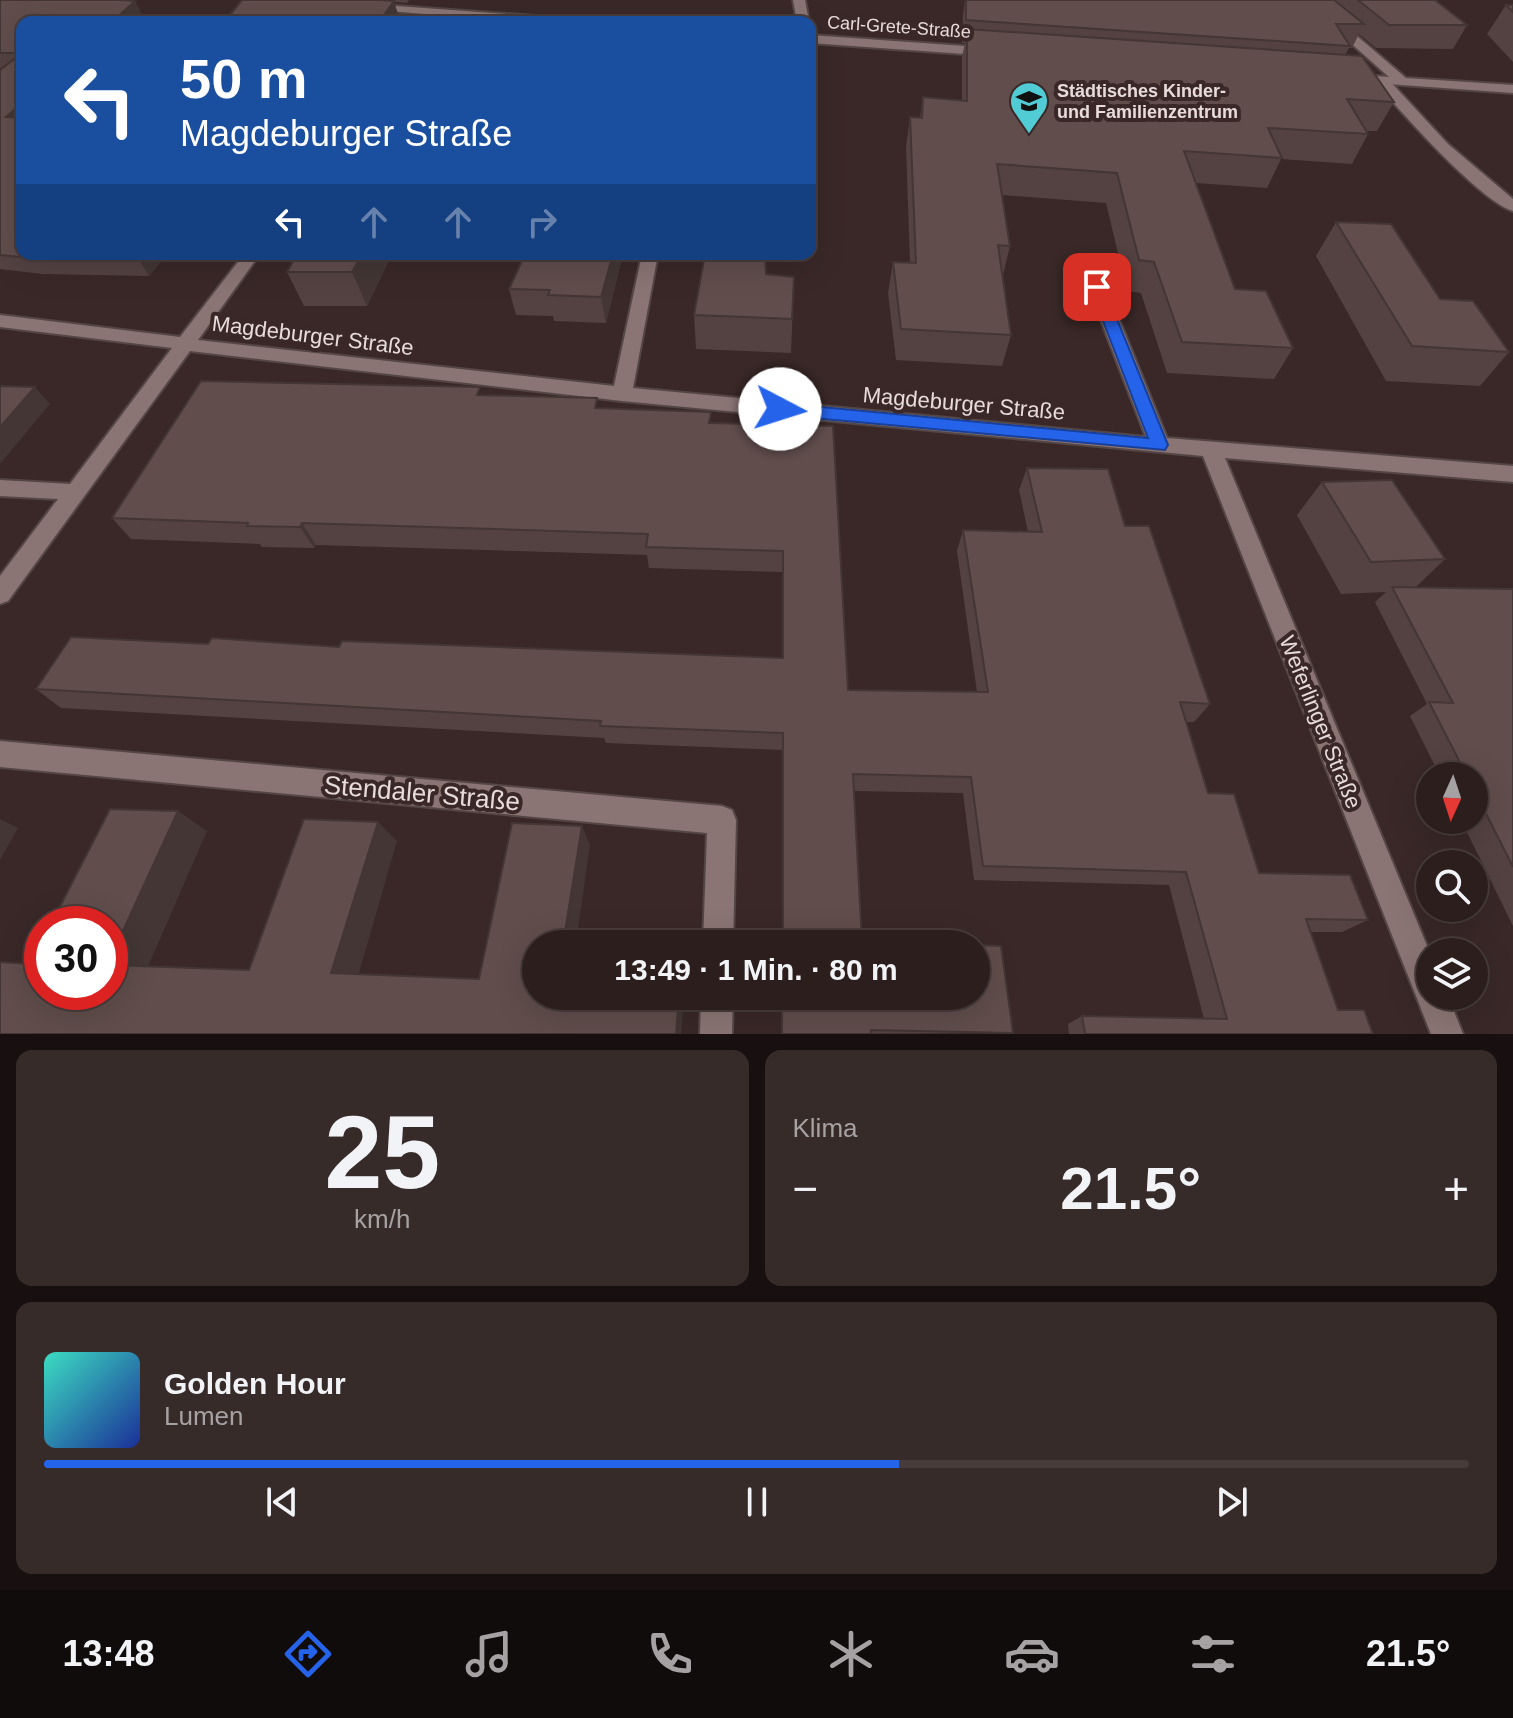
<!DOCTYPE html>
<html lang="de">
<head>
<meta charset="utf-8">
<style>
	:root { --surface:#2b1e1d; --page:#372b2a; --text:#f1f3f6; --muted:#a6a2a4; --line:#473c3b; --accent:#2563eb }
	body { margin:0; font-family:Arial,sans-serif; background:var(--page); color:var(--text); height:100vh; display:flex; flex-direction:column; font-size:30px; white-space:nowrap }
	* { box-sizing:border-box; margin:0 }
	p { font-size:26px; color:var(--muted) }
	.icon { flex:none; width:44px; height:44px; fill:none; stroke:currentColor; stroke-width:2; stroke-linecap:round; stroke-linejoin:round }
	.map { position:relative; height:1034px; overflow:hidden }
	.details { display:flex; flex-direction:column; gap:16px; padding:16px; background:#181010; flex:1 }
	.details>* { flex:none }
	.top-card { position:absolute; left:16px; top:16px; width:800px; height:244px; border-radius:16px; box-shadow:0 8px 32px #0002,0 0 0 2px var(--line); background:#1a4fa0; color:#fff; overflow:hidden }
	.needle { width:52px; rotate:183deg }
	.controls { position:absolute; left:1416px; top:762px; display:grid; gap:16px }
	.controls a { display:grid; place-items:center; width:72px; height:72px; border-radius:50%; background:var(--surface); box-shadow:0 8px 32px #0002,0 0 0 2px var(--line); font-size:40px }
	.speed { position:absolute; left:24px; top:906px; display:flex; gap:16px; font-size:40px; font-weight:700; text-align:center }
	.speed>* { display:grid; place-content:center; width:104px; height:104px; border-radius:50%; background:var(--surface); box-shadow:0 8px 32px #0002,0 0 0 2px var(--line); line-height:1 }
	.speed .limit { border:12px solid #d22; background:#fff; color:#111 }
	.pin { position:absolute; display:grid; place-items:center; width:68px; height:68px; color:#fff; margin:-34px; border-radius:16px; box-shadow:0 4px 12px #0006 }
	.me { position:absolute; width:88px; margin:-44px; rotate:95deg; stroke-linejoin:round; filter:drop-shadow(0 0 6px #0008) }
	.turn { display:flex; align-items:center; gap:28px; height:168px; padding:0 32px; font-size:36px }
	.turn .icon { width:104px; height:104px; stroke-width:2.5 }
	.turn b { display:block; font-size:56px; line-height:68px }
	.lanes { display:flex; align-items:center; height:76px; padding:0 32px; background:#0003; justify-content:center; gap:40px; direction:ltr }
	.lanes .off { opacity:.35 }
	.big { font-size:60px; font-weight:600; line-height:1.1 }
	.details .widget { flex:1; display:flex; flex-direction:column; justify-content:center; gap:12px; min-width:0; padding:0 28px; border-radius:16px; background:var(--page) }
	.details .dial { align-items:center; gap:0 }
	.dial b { font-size:104px; line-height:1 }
	.song { display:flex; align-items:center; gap:24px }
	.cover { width:96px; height:96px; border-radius:12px; background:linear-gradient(135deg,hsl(170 70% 55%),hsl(230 70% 35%)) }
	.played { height:8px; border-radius:4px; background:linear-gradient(90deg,var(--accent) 60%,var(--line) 60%) }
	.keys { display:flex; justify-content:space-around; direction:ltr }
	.heat { display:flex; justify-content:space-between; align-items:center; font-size:44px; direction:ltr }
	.details .tiles { flex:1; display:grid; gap:16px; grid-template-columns:1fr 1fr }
	.widget:last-child { grid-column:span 2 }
	.trip { position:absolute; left:522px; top:930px; width:468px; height:80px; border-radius:40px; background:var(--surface); box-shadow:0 8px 32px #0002,0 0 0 2px var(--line); font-weight:600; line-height:80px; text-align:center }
	.tab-bar { display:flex; height:128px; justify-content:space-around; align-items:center; background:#110c0c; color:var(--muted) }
	.tab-bar .icon { width:56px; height:56px }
	.tab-bar .selected { color:var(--accent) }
	.tab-bar b { font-size:36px; color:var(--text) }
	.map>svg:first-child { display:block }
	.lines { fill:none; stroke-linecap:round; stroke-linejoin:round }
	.service-casing { stroke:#544645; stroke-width:4 }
	.minor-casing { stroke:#544645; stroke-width:4 }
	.service { fill:#8a7574; fill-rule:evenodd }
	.minor { fill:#8a7574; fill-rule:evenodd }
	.wall { fill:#534241 }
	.shaded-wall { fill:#433635 }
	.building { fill:#604d4c; stroke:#433635; stroke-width:2 }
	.route { fill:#2563eb; stroke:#184099; stroke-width:2 }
	.labels { text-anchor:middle; stroke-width:8; stroke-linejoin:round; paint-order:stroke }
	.far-street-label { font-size:18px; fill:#e7dbdb; stroke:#392827 }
	.far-poi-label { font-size:18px; font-weight:bold; fill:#e7dbdb; stroke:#392827; text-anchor:start }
	.street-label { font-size:22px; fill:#e7dbdb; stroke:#392827 }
	.near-street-label { font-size:26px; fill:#e7dbdb; stroke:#392827 }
</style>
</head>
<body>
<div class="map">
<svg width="1513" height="1034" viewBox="0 0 1513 1034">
	<rect width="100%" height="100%" fill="#392827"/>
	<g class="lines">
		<g class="service-casing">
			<path id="service" d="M1376 77H1386L1448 144 1513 199V211C1480 201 1401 112 1376 83Z"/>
		</g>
		<g class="minor-casing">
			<g id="minor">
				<path d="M793 0H805L809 22H797Z"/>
				<path d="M1302 0H1315L1406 78 1513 85V93L1346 81 1345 78 1351 74 1389 77Z"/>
				<path d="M369 4 563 18 569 22H518L365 9V5Z"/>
				<path d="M810 35 993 48 999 52 993 56 810 43Z"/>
				<path d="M244 254H260L198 340 614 386 641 259 649 254 657 259 633 388 1146 437 1088 287 1097 282 1106 287 1167 438 1513 466V482L1225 458 1430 953V996H1448L1463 1034H1431L1203 456 622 401 190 351 8 601 0 604V576L58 499 0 496V480L70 484 172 348 0 327V315L180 337Z"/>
				<path d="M0 741 722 806 732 810 736 820 733 944H703L707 833 0 767Z"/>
				<path d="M701 996H733L732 1034H700Z"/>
			</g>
		</g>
		<use href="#service" class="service"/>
		<use href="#minor" class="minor"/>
	</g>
	<g class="wall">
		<path d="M0 0 142 15 135 22H22V254H167L149 276 42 274 0 269V70L3 67 0 68Z"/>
		<path d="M242 0H409L407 3 394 2 398 15 393 22H224Z"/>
		<path d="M965 0H1435L1467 25 1453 49 1376 48 1359 34 1352 48H1349L1345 55 1394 102 1377 131H1366L1368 134 1352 164 1281 159 1267 188 1196 183 1235 289 1293 348 1274 379 1167 373 1141 293 1127 291 1106 203 1002 195 1010 246 1003 275 1011 335 1002 366 896 360 888 293 893 262 910 263 906 147 910 117 920 118 923 97 962 100V57L965 43H962L963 15Z"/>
		<path d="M1506 5H1513V62L1487 34Z"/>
		<path d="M1336 222 1509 352 1480 386 1386 381 1316 256Z"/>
		<path d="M297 254H392L367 306H304L287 272Z"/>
		<path d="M525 254H623L606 323 554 321 553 316 516 315 509 289Z"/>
		<path d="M766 274 794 277 791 353 696 349 694 315Z"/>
		<path d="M483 395 599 408 711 423 833 426 848 690 977 692 957 551 963 530 1028 532 1019 490 1027 468 1125 526 1210 704 1194 722H1186L1208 793 1259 873 1368 920 1342 932H1311L1338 1010 1373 1034H1069L1068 1024 1082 1016 1204 1019 1169 885 974 880 963 793 854 791 862 942 927 944H782V750L606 743 604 738 61 708 36 689 208 644 782 658V572L649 568 647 555 316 545 314 548 262 547 260 544 131 539 112 518Z"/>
		<path d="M1322 482 1445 559 1416 587 1513 589V926L1461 820H1474V776H1440L1410 716 1427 704 1375 602 1386 592 1341 594 1297 515Z"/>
		<path d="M781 996H976L1013 1033 781 1034Z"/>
	</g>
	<g class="shaded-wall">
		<path d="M135 1 142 15 135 22H112Z"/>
		<path d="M394 1 398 15 393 22H379Z"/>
		<path d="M22 103V127L6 117Z"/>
		<path d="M144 254H167L149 276 139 260Z"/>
		<path d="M362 254H392L367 306 352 272Z"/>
		<path d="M613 254H623L606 323 601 297Z"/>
		<path d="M35 387 50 404 0 464V427Z"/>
		<path d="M302 523 316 545 314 548 300 527Z"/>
		<path d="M178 811 207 831 143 978 110 966V959Z"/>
		<path d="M0 819 18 828 0 860Z"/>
		<path d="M378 822 397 841 355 987 331 973Z"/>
		<path d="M582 826 590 845 576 944H563Z"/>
		<path d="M679 996H683L684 998 681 1034H676Z"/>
	</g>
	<g class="building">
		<path d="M0 0H119L135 1 112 22H22V53H0Z"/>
		<path d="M242 0H381L394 1 379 22H224Z"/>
		<path d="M966 0H1334L1364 24H1336L1350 46 966 20Z"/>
		<path d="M1358 0H1435L1467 25H1389Z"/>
		<path d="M1506 5H1513V12Z"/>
		<path d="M967 29 1362 56 1394 102 1347 99 1368 134 1268 128 1282 158 1184 151 1235 289 1266 291 1293 348 1182 342 1154 262 1139 260 1117 173 997 164 1010 246 998 245 1011 335 901 329 893 262 916 263 910 117 922 118 923 97 967 101Z"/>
		<path d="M22 53V103L6 117 22 118V254H144L139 260 30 258 0 255V70Z"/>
		<path d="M1336 222 1391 224 1440 299 1473 301 1509 352 1412 346Z"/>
		<path d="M297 254H362L352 272H287Z"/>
		<path d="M525 254H613L601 297 548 295 550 290 509 289Z"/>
		<path d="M705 254H765L766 274 794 277 792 319 694 315Z"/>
		<path d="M201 381 480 387 477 395 597 398 595 408 711 412 709 423 833 426 848 690 988 692 963 530 1042 532 1027 468 1108 469 1125 526H1149L1210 704 1180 702 1208 793 1234 794 1259 873 1350 875 1368 920 1306 919 1338 1010H1364L1373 1034H1085L1082 1016 1227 1019 1186 872 983 866 971 777 853 774 862 942 927 944H783V733L600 726 601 721 36 689 71 637 208 644 212 638 339 647 342 641 783 658V551L646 547 648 534 302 523 300 527 247 526 248 523 112 518Z"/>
		<path d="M0 386 35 387 0 427Z"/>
		<path d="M1392 480 1445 559 1371 562 1322 482Z"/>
		<path d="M1392 587 1513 589V867L1474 790V776H1467L1429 702 1453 703Z"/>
		<path d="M110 809 178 811 110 959V924H51Z"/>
		<path d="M304 819 378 822 331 973 479 979 512 823 582 826 563 944H536V996H679L676 1034H0V962L31 964 42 942V992H110V965L249 970Z"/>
		<path d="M976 945 1001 946 1013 1033 871 1030V1034H782V996H976Z"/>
	</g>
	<path class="route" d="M1097 283 1104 287 1168 445 1165 450 780 415 772 409 780 403 1148 438 1090 287Z"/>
	<defs>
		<g id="school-pin" transform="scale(2)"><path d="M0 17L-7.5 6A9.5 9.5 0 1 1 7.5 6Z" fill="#51ccd4" stroke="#392827"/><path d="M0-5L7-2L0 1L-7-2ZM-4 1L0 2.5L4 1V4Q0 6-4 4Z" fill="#111"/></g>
	</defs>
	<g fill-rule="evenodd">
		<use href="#school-pin" x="1029" y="101"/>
	</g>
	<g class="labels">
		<g class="far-street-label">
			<text transform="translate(899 27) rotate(4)" y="6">Carl-Grete-Straße</text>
		</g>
		<g class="far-poi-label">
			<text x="1057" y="97">Städtisches Kinder-<tspan x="1057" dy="21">und Familienzentrum</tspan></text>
		</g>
		<g class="street-label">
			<text transform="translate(313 335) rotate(7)" y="8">Magdeburger Straße</text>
			<text transform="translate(964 403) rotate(5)" y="8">Magdeburger Straße</text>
			<text transform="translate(1321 722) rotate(68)" y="8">Weferlinger Straße</text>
		</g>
		<g class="near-street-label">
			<text transform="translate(422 793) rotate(5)" y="9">Stendaler Straße</text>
		</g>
	</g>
</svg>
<div class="controls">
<a><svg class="needle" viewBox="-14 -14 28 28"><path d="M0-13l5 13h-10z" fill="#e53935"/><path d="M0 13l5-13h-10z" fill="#a6a2a4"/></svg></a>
<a><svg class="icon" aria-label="search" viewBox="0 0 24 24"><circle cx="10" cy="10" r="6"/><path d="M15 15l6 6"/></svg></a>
<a><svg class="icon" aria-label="layers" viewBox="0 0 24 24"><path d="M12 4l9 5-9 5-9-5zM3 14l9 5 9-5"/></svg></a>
</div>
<div class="speed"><div class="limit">30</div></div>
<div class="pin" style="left:1097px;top:287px;background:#d93025"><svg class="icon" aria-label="arrive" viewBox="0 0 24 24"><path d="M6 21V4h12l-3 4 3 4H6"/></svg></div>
<svg class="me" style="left:780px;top:409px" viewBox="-20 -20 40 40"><circle r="19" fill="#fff"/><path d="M0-13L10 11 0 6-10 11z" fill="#2563eb"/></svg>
<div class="trip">13:49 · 1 Min. · 80 m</div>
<div class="top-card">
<div class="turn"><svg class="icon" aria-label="left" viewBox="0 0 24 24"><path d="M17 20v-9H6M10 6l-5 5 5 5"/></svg><div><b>50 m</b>Magdeburger Straße</div></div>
<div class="lanes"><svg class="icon" aria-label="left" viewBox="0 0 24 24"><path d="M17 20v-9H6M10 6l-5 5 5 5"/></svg><svg class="icon off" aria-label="ahead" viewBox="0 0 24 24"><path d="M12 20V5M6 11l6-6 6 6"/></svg><svg class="icon off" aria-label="ahead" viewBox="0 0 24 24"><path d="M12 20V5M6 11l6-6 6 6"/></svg><svg class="icon off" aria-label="right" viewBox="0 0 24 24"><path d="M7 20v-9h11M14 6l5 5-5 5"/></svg></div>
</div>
</div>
<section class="details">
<div class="tiles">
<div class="widget dial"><b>25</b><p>km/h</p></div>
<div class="widget"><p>Klima</p>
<div class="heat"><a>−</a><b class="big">21.5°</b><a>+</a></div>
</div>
<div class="widget">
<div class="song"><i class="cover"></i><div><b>Golden Hour</b><p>Lumen</p></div></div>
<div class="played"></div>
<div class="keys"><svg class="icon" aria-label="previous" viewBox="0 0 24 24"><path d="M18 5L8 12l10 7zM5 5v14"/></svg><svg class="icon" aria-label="pause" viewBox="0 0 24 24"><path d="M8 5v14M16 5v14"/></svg><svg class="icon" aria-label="next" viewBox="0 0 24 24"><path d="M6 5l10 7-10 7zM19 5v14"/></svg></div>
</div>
</div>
</section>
<nav class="tab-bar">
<b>13:48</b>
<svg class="icon selected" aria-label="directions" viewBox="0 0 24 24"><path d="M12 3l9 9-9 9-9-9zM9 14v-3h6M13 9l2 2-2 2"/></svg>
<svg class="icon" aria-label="music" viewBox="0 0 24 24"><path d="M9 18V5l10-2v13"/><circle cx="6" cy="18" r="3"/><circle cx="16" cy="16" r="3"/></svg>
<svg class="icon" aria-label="phone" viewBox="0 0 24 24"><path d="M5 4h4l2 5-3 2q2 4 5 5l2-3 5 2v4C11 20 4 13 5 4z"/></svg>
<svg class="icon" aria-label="climate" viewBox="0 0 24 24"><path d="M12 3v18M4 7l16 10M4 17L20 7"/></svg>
<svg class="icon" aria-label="car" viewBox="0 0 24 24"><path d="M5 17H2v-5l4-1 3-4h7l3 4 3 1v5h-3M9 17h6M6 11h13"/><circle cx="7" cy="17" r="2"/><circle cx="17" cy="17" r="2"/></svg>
<svg class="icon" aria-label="filters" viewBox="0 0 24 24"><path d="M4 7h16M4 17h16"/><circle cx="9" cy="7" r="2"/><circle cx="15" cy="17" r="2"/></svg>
<b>21.5°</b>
</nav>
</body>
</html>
